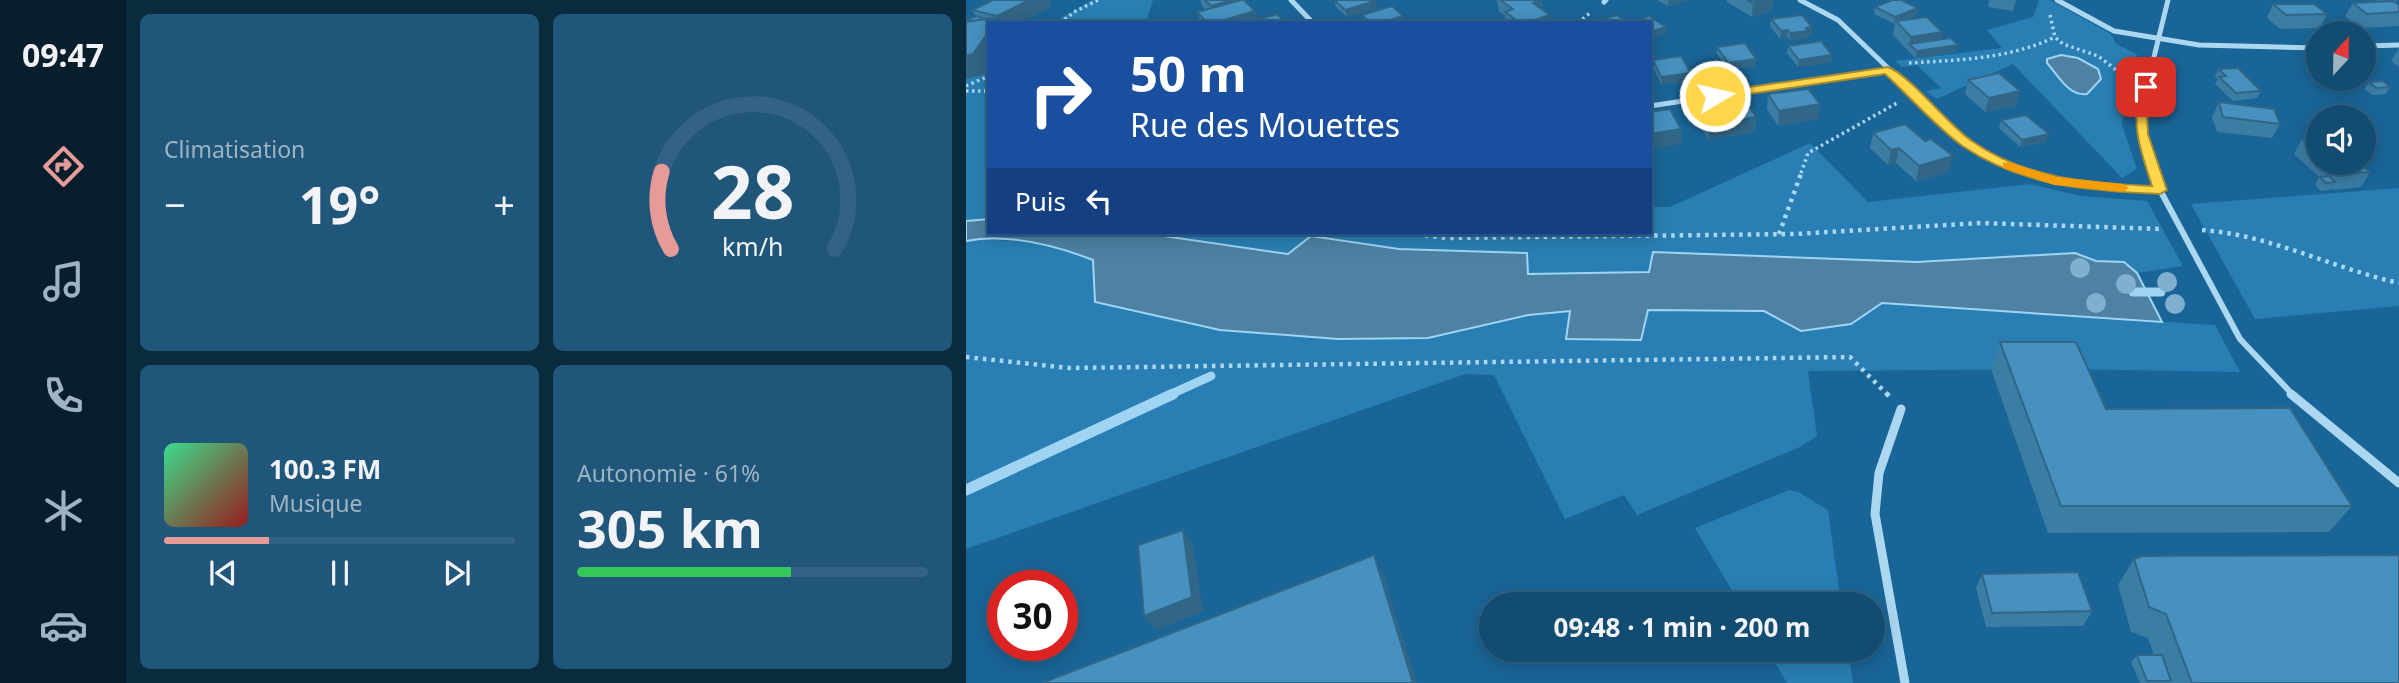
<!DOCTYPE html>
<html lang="fr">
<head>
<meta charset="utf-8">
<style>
	:root { --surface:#134c71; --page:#205679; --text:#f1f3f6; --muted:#9db4c3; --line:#326384; --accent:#e69b98 }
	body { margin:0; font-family:"Noto Sans",sans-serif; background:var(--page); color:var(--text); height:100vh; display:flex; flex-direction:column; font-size:26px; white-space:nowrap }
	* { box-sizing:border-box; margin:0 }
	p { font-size:23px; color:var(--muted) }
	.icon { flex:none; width:38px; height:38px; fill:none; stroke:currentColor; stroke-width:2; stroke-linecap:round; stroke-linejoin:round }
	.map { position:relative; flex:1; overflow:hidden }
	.sheet { display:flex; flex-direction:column; gap:14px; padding:14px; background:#0a2a3e; width:840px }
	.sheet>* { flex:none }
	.top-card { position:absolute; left:21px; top:21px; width:665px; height:214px; border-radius:0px; box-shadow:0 4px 18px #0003,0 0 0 2px var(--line); background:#1a4fa0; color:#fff; overflow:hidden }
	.needle { width:46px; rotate:22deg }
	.controls { position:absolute; left:1340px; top:21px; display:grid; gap:14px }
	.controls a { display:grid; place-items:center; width:70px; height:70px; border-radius:50%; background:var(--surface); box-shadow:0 4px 18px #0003,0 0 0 2px var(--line); font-size:35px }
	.speed { position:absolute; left:21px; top:570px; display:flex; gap:14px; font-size:35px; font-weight:700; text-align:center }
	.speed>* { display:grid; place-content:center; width:91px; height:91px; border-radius:50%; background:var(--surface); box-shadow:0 4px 18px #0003,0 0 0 2px var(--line); line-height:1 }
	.speed .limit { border:10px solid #d22; background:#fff; color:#111 }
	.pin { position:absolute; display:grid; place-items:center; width:60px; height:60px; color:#fff; margin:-30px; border-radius:14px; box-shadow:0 4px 10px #0006 }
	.me { position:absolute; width:77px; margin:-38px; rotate:81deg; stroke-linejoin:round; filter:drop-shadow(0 0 5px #0008) }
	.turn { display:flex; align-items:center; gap:24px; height:147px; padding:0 28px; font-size:32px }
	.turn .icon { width:91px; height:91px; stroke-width:2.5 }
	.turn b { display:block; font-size:49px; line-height:60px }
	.then { display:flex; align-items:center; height:66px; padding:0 28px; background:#0003; gap:14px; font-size:26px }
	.big { font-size:52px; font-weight:700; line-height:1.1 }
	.sheet .widget { flex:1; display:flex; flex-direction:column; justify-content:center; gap:10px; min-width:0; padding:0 24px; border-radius:10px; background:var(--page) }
	.sheet .dial { align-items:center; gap:0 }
	.dial svg { height:182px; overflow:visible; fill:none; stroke:var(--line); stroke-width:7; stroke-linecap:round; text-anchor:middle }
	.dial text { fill:var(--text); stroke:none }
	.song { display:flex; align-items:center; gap:21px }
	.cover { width:84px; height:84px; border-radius:10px; background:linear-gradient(135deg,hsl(150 70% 55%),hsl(0 70% 35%)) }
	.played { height:7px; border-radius:4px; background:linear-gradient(90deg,var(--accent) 30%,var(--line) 30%) }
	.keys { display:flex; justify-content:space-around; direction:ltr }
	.heat { display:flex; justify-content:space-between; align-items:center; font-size:38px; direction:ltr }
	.charge { height:10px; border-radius:5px; background:linear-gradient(90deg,#34c759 61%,var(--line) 0) }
	.sheet .tiles { flex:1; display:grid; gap:14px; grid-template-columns:repeat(2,1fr) }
	.trip { position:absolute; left:513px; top:592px; width:406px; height:70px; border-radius:35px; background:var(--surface); box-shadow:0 4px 18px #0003,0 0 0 2px var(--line); font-weight:700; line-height:70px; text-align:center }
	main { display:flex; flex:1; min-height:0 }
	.menu { display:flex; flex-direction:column; width:126px; justify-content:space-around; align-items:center; background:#081e2d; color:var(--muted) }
	.menu .icon { width:49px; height:49px }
	.menu .selected { color:var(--accent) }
	.menu b { font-size:32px; color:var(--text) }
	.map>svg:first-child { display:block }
	.green { fill:#297fb3 }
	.water { fill:#4d82a4; stroke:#9fd4f3; stroke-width:2 }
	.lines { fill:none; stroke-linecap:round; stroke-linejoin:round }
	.stream-far1 { stroke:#9fd4f3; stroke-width:9 }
	.stream { stroke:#9fd4f3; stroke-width:11 }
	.path-far2 { stroke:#acd7f1; stroke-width:3.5; stroke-dasharray:2.5 3.5; stroke-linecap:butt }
	.path-far1 { stroke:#acd7f1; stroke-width:4.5; stroke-dasharray:3.5 5; stroke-linecap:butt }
	.path { stroke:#acd7f1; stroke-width:5; stroke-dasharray:4.5 6; stroke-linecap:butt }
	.street-far2 { stroke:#acd7f1; stroke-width:5 }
	.street-far1 { stroke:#acd7f1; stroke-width:6 }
	.street { stroke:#acd7f1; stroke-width:9 }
	.tree { fill:#80afcf }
	.wall { fill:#3c7da4 }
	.shaded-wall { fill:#316686 }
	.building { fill:#4691bf; stroke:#316686; stroke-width:2 }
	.route { fill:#ffd54a; stroke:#a68a30; stroke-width:2 }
	.slow { fill:#f59e0b }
</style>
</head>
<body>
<main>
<nav class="menu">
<b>09:47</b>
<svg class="icon selected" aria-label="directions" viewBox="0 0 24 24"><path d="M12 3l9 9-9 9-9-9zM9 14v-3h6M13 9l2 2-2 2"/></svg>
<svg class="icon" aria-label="music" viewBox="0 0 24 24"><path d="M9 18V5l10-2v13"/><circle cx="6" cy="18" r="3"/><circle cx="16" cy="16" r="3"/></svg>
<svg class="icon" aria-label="phone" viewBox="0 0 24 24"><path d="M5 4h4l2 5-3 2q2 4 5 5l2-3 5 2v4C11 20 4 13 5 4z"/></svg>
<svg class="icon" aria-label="climate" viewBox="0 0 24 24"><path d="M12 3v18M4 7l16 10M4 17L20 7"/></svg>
<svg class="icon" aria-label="car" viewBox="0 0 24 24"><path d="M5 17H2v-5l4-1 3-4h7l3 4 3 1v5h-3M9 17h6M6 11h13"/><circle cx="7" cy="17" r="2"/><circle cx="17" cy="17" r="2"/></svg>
</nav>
<section class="sheet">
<div class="tiles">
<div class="widget"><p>Climatisation</p>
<div class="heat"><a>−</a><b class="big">19°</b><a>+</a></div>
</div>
<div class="widget dial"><svg viewBox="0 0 100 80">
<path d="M14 69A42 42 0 1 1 86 69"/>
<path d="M14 69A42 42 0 0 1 10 35" stroke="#e69b98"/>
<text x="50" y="56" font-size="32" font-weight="700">28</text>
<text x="50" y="72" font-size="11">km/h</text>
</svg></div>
<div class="widget">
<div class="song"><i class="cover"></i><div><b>100.3 FM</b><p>Musique</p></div></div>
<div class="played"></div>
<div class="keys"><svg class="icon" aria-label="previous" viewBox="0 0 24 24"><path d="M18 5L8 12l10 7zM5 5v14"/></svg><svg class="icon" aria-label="pause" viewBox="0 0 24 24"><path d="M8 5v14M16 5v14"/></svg><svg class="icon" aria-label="next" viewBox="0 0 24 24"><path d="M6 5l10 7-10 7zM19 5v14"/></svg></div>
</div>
<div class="widget"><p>Autonomie · 61%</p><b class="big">305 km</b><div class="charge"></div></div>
</div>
</section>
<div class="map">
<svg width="1433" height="683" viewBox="0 0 1433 683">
	<rect width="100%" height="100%" fill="#196597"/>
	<g class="green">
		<path d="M127 0H187L180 23H86Z"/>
		<path d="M1073 0H1084L1145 34 1150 44 1171 54 1163 78 1156 125 1171 169 1156 178 1047 64 971 99 960 91 975 88 951 65 936 67 929 61 1036 48 1021 30 1067 17Z"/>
		<path d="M23 68V219L0 221V79L19 74Z"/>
		<path d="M844 143 902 202 1064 184 1115 196 1181 201 1217 266 1171 273 1158 262 1130 261 1109 253 951 262 688 252 684 272 562 274 561 254 433 249 346 236 322 254 177 233H684V207H704Z"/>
		<path d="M1433 188V306L1289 319 1225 204Z"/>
		<path d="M13 239 81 243 127 260 129 302 254 330 372 339 462 338 562 315 605 311 600 338 674 340 682 310 798 311 835 331 885 324 915 303 1249 325 1274 372 1099 369 842 371 851 436 834 447 671 515 658 495 599 519 528 375 499 374 0 549V241Z"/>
		<path d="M823 490 832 492 862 510 875 604H774L729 528Z"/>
		<path d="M801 649H882L887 683H821Z"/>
	</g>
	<g class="water">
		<path d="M1095 55 1112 58 1132 69 1135 79 1121 94C1103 97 1092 75 1081 63V59Z"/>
		<path d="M23 219V233H177L322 254 345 236 433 249 561 253 562 274 683 272 687 252 951 262 1109 253 1130 261 1158 262 1171 273 1196 322 916 303 885 324 835 331 798 311 682 310 675 340 600 339 604 311 562 315 462 338 372 339 254 330 129 302 127 260C88 245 43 233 0 241V221Z"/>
	</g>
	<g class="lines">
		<g class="stream-far1">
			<path d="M1167 292H1195"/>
			<path d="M203 395 245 376"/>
		</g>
		<path class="stream" d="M0 490 207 394"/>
		<g class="path-far2">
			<path d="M1084 15 1089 37 1097 44 1132 56 1166 82"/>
			<path d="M94 23 108 12 132 0"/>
			<path d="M612 23 625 12"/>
			<path d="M943 63C994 60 1043 59 1089 37"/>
			<path d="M0 86 23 76"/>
			<path d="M0 91H23"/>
			<path d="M835 173 842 153 931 103"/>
		</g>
		<g class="path-far1">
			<path d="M1236 230C1305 235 1366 268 1433 283"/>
			<path d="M442 233 480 238 830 234 1014 223 1196 229"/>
			<path d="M813 234 836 171"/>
			<path d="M0 357 103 368 884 357 922 395"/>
		</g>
		<path class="path" d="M921 394 923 396"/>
		<g class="street-far2">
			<path d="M325 0 347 23"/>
			<path d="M834 0 872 20 1001 144 1030 160 1065 173"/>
			<path d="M1091 0 1148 31 1233 45 1353 48"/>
			<path d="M638 2 640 0"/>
			<path d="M1398 46 1433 45"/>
			<path d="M684 106 922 70"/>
			<path d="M1188 173 1176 134 1175 110 1202 0"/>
		</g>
		<g class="street-far1">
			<path d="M1061 171C1104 187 1148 188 1194 190"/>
			<path d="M1188 171 1194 190 1274 339 1327 395"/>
		</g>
		<g class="street">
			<path d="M1325 394 1433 483"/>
			<path d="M935 409 913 473 909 514 939 683"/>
		</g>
	</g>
	<g class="tree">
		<circle cx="1114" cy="268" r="10"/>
		<circle cx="1201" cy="282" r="10"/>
		<circle cx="1160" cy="284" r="10"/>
		<circle cx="1130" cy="303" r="10"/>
		<circle cx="1209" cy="304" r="10"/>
	</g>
	<g class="wall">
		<path d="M27 0H83L86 6 52 23H23L19 74 0 79V21L10 16 6 10Z"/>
		<path d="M234 0H278L289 11 292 20 320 23H235L231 12 240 10 236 6Z"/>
		<path d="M368 0 409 1 411 8 381 17 370 7Z"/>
		<path d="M531 0H575L576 9 585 23H540L539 16 533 11Z"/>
		<path d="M691 0H722L702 6Z"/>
		<path d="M761 0H807L806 10 786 17 761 2Z"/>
		<path d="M1023 0H1050L1047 11 1022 7Z"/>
		<path d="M1411 0H1430L1431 1 1430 3 1433 5V26L1393 28 1379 16 1387 3 1410 1Z"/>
		<path d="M1307 4 1361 14 1354 28 1314 29 1301 18Z"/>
		<path d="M909 7 952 8 950 15 939 20 975 39 990 52 949 58 927 35 929 24 908 14Z"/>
		<path d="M396 15 439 23H399Z"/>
		<path d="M805 19 846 27V34L842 35 841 38 824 40 821 37 814 39 804 26Z"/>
		<path d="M822 46 866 55 865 62 832 67 821 53Z"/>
		<path d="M751 47 790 66 762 70 751 54Z"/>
		<path d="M1433 48V67L1425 61Z"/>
		<path d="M687 60 725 80 696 85 687 67Z"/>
		<path d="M1252 69 1295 91 1291 98 1267 101 1249 84 1252 79 1249 77Z"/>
		<path d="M1002 80 1050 106 1019 112 999 94Z"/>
		<path d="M1403 82 1424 87 1420 94 1406 95 1398 89Z"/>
		<path d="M802 94 852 119 812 126 801 109Z"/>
		<path d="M1253 102 1314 124 1306 138 1251 132 1246 117Z"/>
		<path d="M733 108 790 117 789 132 742 140 733 123Z"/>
		<path d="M1035 120 1080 142 1054 147 1033 128Z"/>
		<path d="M907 133 959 141 983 172 950 181 930 163 922 165 904 148Z"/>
		<path d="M1353 138V163H1393L1404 172 1395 187 1367 190 1365 188 1364 190 1355 191 1349 185 1353 177 1328 154 1336 139Z"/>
		<path d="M1034 342 1140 409 1386 506 1363 532 1082 533 1025 369Z"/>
		<path d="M1168 559 1433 683H1174L1165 662 1171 655H1188L1182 638 1165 632 1152 585Z"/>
		<path d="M1016 574 1126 611 1117 626 1020 627 1010 588Z"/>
	</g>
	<g class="shaded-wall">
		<path d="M63 0H83L86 6 52 23H28L32 18 31 16Z"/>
		<path d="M266 0H277L250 20 245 6Z"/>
		<path d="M575 0 577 14 567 3Z"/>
		<path d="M702 0H722L702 6Z"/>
		<path d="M796 0H807L806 10 786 17 787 3Z"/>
		<path d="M409 1 411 8 381 17 379 10Z"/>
		<path d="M952 8 950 15 931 23 930 21 928 24 929 17Z"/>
		<path d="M289 11 293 23H248Z"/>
		<path d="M584 15 585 23H559Z"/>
		<path d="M437 16 439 23H414Z"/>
		<path d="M700 27V34L684 39V32Z"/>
		<path d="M846 27V34L842 35 841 38 824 40V33L840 28Z"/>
		<path d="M0 28 23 31V68L19 74 0 79Z"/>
		<path d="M822 30 821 37 814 39 815 31Z"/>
		<path d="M976 32 974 46 943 44 945 37Z"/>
		<path d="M992 45 990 52 949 58 951 51Z"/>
		<path d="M866 55 865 62 832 67 833 60Z"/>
		<path d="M790 59V66L762 70V63Z"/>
		<path d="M725 73V80L696 85 695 77Z"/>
		<path d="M1054 91 1050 106 1019 112 1023 98Z"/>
		<path d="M854 104 852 119 812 126 813 111Z"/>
		<path d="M790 117 789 132 742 140 743 125Z"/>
		<path d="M715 129V144L684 149V134Z"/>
		<path d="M1083 134 1080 142 1054 147 1056 140Z"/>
		<path d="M933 148 930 163 922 165 925 150Z"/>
		<path d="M987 156 983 172 950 181 953 166Z"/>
		<path d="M217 530 227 545 237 612 190 630 178 616Z"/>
		<path d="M408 555 419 580 451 683H447Z"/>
	</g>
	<g class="building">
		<path d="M27 0H63L31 16 6 10Z"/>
		<path d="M239 0H266L245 6Z"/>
		<path d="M275 0H278L289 11 248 23H241L231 12Z"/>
		<path d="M368 0H408L409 1 379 10Z"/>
		<path d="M534 0H575L567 3 584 15 559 23H554L539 12 547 9Z"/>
		<path d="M781 0H796L787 3Z"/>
		<path d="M926 0H935L952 8 929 17 909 7Z"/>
		<path d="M1427 1 1433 5V12L1401 14 1387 3Z"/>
		<path d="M1307 4H1348L1361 14 1320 15Z"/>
		<path d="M426 6 437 16 414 23H405L396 15Z"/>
		<path d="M311 14 320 23H281Z"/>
		<path d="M651 15 663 23H627Z"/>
		<path d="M836 15 846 27 840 28 842 31 824 33 822 30 815 31 805 19Z"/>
		<path d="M10 16 20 19 0 22V21Z"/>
		<path d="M683 16 700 27 684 32V23H664Z"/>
		<path d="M32 17 28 23H23V31L7 54 0 56V22Z"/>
		<path d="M961 17 976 32 945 37 930 21Z"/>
		<path d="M985 38 992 45 951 51 943 44Z"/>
		<path d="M855 41 866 55 833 60 822 46Z"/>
		<path d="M779 43 790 59 762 63 751 47Z"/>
		<path d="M715 56 725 73 695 77 687 60Z"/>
		<path d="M1272 68 1295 91 1270 93 1253 77 1260 76 1252 69Z"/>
		<path d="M1033 73 1054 91 1023 98 1002 80Z"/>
		<path d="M1417 81 1424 87 1410 88 1403 82Z"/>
		<path d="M842 89 854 104 813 111 802 94Z"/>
		<path d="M780 101 790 117 743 125 733 108Z"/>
		<path d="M1253 102 1308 109 1314 124 1257 117Z"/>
		<path d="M704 109 715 129 684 134V112Z"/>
		<path d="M1060 115 1083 134 1056 140 1035 120Z"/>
		<path d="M939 124 959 141 965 139 987 156 953 166 933 148 925 150 907 133Z"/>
		<path d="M1353 138V154L1336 139Z"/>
		<path d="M1363 163H1393L1404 172 1376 174Z"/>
		<path d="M1363 176 1369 182 1360 183 1354 177Z"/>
		<path d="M1034 342H1110L1140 409 1324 408 1386 506H1095Z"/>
		<path d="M217 530 226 597 178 616 172 545Z"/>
		<path d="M408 555 447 683H76Z"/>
		<path d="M1433 555V683H1226L1200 614 1183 607 1168 559 1176 556Z"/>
		<path d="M1112 572 1126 611 1026 613 1016 574Z"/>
		<path d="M1171 655H1196L1205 681H1181Z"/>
	</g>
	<path class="route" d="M922 67C945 76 982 125 1006 141 1060 179 1123 183 1186 186 1174 149 1165 126 1174 87L1184 85 1181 110 1182 134 1201 190 1194 194C1125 191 1058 187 998 147 974 131 942 95 919 74L749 99 743 96 749 92Z"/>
	<path class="slow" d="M1042 162 1090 177 1157 184 1163 188 1157 192 1088 185 1037 168V163Z"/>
</svg>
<div class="controls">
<a><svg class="needle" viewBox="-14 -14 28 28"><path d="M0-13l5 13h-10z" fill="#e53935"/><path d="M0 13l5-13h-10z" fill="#9db4c3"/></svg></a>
<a><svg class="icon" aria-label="sound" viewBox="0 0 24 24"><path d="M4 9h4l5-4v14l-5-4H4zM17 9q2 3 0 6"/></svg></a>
</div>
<div class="speed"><div class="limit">30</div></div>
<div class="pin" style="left:1180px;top:87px;background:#d93025"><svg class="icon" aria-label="arrive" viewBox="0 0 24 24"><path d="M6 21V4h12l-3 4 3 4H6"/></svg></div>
<svg class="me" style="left:749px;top:96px" viewBox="-20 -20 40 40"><circle r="17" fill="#ffd54a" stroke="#fff" stroke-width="3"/><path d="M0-11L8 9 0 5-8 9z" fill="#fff"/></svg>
<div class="trip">09:48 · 1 min · 200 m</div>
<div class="top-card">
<div class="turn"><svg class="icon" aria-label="right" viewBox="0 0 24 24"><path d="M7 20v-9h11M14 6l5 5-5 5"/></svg><div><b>50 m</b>Rue des Mouettes</div></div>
<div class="then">Puis<svg class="icon" aria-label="left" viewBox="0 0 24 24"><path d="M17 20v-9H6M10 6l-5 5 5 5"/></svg></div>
</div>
</div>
</main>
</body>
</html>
